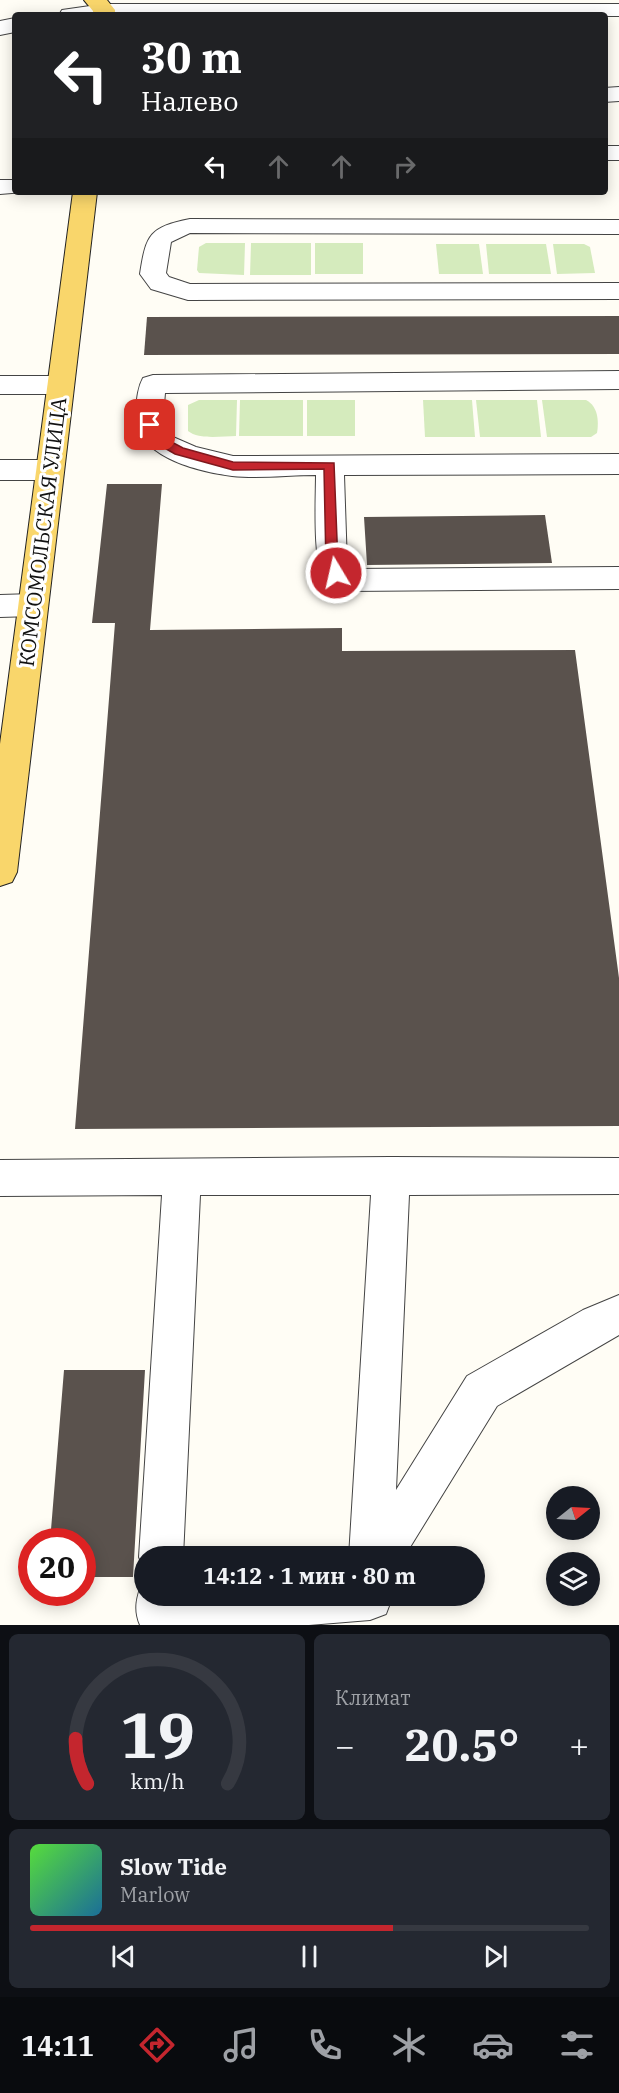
<!DOCTYPE html>
<html lang="ru">
<head>
<meta charset="utf-8">
<style>
	:root { --surface:#171b24; --page:#242831; --text:#f1f3f6; --muted:#9ea1a6; --line:#363941; --accent:#c4262e }
	body { margin:0; font-family:"IBM Plex Serif",serif; background:var(--page); color:var(--text); height:100vh; display:flex; flex-direction:column; font-size:22px; white-space:nowrap }
	* { box-sizing:border-box; margin:0 }
	p { font-size:20px; color:var(--muted) }
	.icon { flex:none; width:33px; height:33px; fill:none; stroke:currentColor; stroke-width:2; stroke-linecap:round; stroke-linejoin:round }
	.map { position:relative; height:1625px; overflow:hidden }
	.sheet { display:flex; flex-direction:column; gap:9px; padding:9px; background:#0d0f14; flex:1 }
	.sheet>* { flex:none }
	.hud { position:absolute; left:12px; top:12px; width:596px; height:183px; border-radius:6px; box-shadow:0 3px 15px #0003; background:#202124; color:#fff; overflow:hidden }
	.needle { width:39px; rotate:72deg }
	.fabs { position:absolute; left:546px; top:1486px; display:grid; gap:12px }
	.fabs a { display:grid; place-items:center; width:54px; height:54px; border-radius:50%; background:var(--surface); box-shadow:0 3px 15px #0003; font-size:30px }
	.speed { position:absolute; left:18px; top:1528px; display:flex; gap:12px; font-size:30px; font-weight:700; text-align:center }
	.speed>* { display:grid; place-content:center; width:78px; height:78px; border-radius:50%; background:var(--surface); box-shadow:0 3px 15px #0003; line-height:1 }
	.speed .limit { border:9px solid #d22; background:#fff; color:#111 }
	.pin { position:absolute; display:grid; place-items:center; width:51px; height:51px; color:#fff; margin:-26px; border-radius:12px; box-shadow:0 3px 9px #0006 }
	.me { position:absolute; width:66px; margin:-33px; rotate:351deg; stroke-linejoin:round; filter:drop-shadow(0 0 4px #0008) }
	.turn { display:flex; align-items:center; gap:21px; height:126px; padding:0 30px; font-size:27px }
	.turn .icon { width:78px; height:78px; stroke-width:2.5 }
	.turn b { display:block; font-size:42px; line-height:51px }
	.lanes { display:flex; align-items:center; height:57px; padding:0 30px; background:#0003; justify-content:center; gap:30px; direction:ltr }
	.lanes .off { opacity:.35 }
	.big { font-size:45px; font-weight:700; line-height:1.1 }
	.sheet .widget { flex:1; display:flex; flex-direction:column; justify-content:center; gap:9px; min-width:0; padding:0 21px; border-radius:9px; background:var(--page) }
	.sheet .dial { align-items:center; gap:0 }
	.dial svg { height:156px; overflow:visible; fill:none; stroke:var(--line); stroke-width:7; stroke-linecap:round; text-anchor:middle }
	.dial text { fill:var(--text); stroke:none }
	.song { display:flex; align-items:center; gap:18px }
	.cover { width:72px; height:72px; border-radius:9px; background:linear-gradient(135deg,hsl(110 70% 55%),hsl(200 70% 35%)) }
	.played { height:6px; border-radius:3px; background:linear-gradient(90deg,var(--accent) 65%,var(--line) 65%) }
	.keys { display:flex; justify-content:space-around; direction:ltr }
	.heat { display:flex; justify-content:space-between; align-items:center; font-size:33px; direction:ltr }
	.sheet .tiles { flex:1; display:grid; gap:9px; grid-template-columns:1fr 1fr }
	.widget:last-child { grid-column:span 2 }
	.trip { position:absolute; left:134px; top:1546px; width:351px; height:60px; border-radius:30px; background:var(--surface); box-shadow:0 3px 15px #0003; font-weight:700; line-height:60px; text-align:center }
	.dock { display:flex; height:96px; justify-content:space-around; align-items:center; background:#090b0e; color:var(--muted) }
	.dock .icon { width:42px; height:42px }
	.dock .current { color:var(--accent) }
	.dock b { font-size:27px; color:var(--text) }
	.map>svg:first-child { display:block }
	.green { fill:#d5ebbd }
	.building { fill:#5a524d }
	.lines { fill:none; stroke-linecap:round; stroke-linejoin:round }
	.minor-casing { stroke:#444; stroke-width:2 }
	.major-casing { stroke:#222; stroke-width:2 }
	.minor { fill:#fff; fill-rule:evenodd }
	.major { fill:#f9d66b; fill-rule:evenodd }
	.route { fill:#c4262e; stroke:#7f191e; stroke-width:1.5 }
	.labels { text-anchor:middle; stroke-width:6; stroke-linejoin:round; paint-order:stroke }
	.street-label { font-size:21px; fill:#111; stroke:#fff }
</style>
</head>
<body>
<div class="map">
<svg width="619" height="1625" viewBox="0 0 619 1625">
	<rect width="100%" height="100%" fill="#fffdf5"/>
	<g class="green">
		<path d="M206 243H245L244 275 199 273 197 270 199 247Z"/>
		<path d="M251 243H311V275H250Z"/>
		<rect x="315" y="243" width="48" height="31"/>
		<path d="M436 244H479L483 274H439Z"/>
		<path d="M486 244H546L551 274H489Z"/>
		<path d="M553 244H584L590 247 595 273 557 274Z"/>
		<path d="M199 400H237L236 436C222 436 199 440 188 431V405Z"/>
		<path d="M240 400H303V436H239Z"/>
		<rect x="307" y="400" width="48" height="36"/>
		<path d="M423 400H472L475 437H425Z"/>
		<path d="M476 400H537L541 437H480Z"/>
		<path d="M542 400H586C598 406 599 421 597 433L591 437H547Z"/>
	</g>
	<g class="building">
		<path d="M619 316V354L144 355 147 317Z"/>
		<path d="M107 484H162L150 630 342 628V651L575 650 619 978V1126L75 1129 115 623H92Z"/>
		<path d="M545 515 552 563 367 565 364 517Z"/>
		<path d="M64 1370H145L133 1577H82V1542H50Z"/>
	</g>
	<g class="lines">
		<g class="minor-casing">
			<g id="minor">
				<path d="M104 4H619V16L59 15 62 10Z"/>
				<path d="M15 18V32L0 35V21Z"/>
				<path d="M619 87V101L604 102V88Z"/>
				<rect x="604" y="146" width="15" height="14"/>
				<path d="M0 180H15V192H24L0 194Z"/>
				<path d="M190 219 619 220V234L190 233 171 242 166 273 169 277 190 284 619 283V299L188 300 151 289 140 274C146 234 150 227 190 219Z"/>
				<path d="M619 371V389L165 393 163 417 165 430 173 437 196 447 233 456 619 454V474L344 475 347 565 352 569 619 567V589L347 591C340 589 331 587 326 582 312 568 316 497 316 475 289 475 259 479 232 476 196 471 131 456 136 409 137 398 138 387 143 378L153 375Z"/>
				<path d="M0 376H61L71 379 74 385 71 391 61 394H0Z"/>
				<path d="M0 460H50L60 463 64 470 60 477 50 480H0Z"/>
				<path d="M33 594 44 597 48 605 44 613 33 616 0 617V595Z"/>
				<path d="M391 1157 619 1158V1194L409 1195 396 1490 467 1376 583 1310 619 1295V1335L497 1406 404 1557H349L371 1195H200L183 1557H144V1569L139 1557 162 1195 0 1196V1160Z"/>
				<path d="M143 1580 144 1596H391L392 1598 386 1614 370 1620 309 1625H140C133 1609 137 1596 143 1580Z"/>
			</g>
		</g>
		<g class="major-casing">
			<g id="major">
				<path d="M84 0H107L115 10V15H93V11Z"/>
				<path d="M73 192H97L17 872 12 882 0 886V744Z"/>
			</g>
		</g>
		<use href="#minor" class="minor"/>
		<use href="#major" class="major"/>
	</g>
	<path class="route" d="M150 422 154 423 162 437 183 448 233 462 334 463 338 565 342 573 340 577H332L326 565 324 469 233 470 175 454 154 442 144 425Z"/>
	<g class="labels">
		<g class="street-label">
			<text transform="translate(43 532) rotate(-83)" y="7">КОМСОМОЛЬСКАЯ УЛИЦА</text>
		</g>
	</g>
</svg>
<div class="fabs">
<a><svg class="needle" viewBox="-14 -14 28 28"><path d="M0-13l5 13h-10z" fill="#e53935"/><path d="M0 13l5-13h-10z" fill="#9ea1a6"/></svg></a>
<a><svg class="icon" aria-label="layers" viewBox="0 0 24 24"><path d="M12 4l9 5-9 5-9-5zM3 14l9 5 9-5"/></svg></a>
</div>
<div class="speed"><div class="limit">20</div></div>
<div class="pin" style="left:150px;top:425px;background:#d93025"><svg class="icon" aria-label="arrive" viewBox="0 0 24 24"><path d="M6 21V4h12l-3 4 3 4H6"/></svg></div>
<svg class="me" style="left:336px;top:573px" viewBox="-20 -20 40 40"><circle r="17" fill="#c4262e" stroke="#fff" stroke-width="3"/><path d="M0-11L8 9 0 5-8 9z" fill="#fff"/></svg>
<div class="trip">14:12 · 1 мин · 80 m</div>
<div class="hud">
<div class="turn"><svg class="icon" aria-label="left" viewBox="0 0 24 24"><path d="M17 20v-9H6M10 6l-5 5 5 5"/></svg><div><b>30 m</b>Налево</div></div>
<div class="lanes"><svg class="icon" aria-label="left" viewBox="0 0 24 24"><path d="M17 20v-9H6M10 6l-5 5 5 5"/></svg><svg class="icon off" aria-label="ahead" viewBox="0 0 24 24"><path d="M12 20V5M6 11l6-6 6 6"/></svg><svg class="icon off" aria-label="ahead" viewBox="0 0 24 24"><path d="M12 20V5M6 11l6-6 6 6"/></svg><svg class="icon off" aria-label="right" viewBox="0 0 24 24"><path d="M7 20v-9h11M14 6l5 5-5 5"/></svg></div>
</div>
</div>
<section class="sheet">
<div class="tiles">
<div class="widget dial"><svg viewBox="0 0 100 80">
<path d="M14 69A42 42 0 1 1 86 69"/>
<path d="M14 69A42 42 0 0 1 8 46" stroke="#c4262e"/>
<text x="50" y="56" font-size="32" font-weight="700">19</text>
<text x="50" y="72" font-size="11">km/h</text>
</svg></div>
<div class="widget"><p>Климат</p>
<div class="heat"><a>−</a><b class="big">20.5°</b><a>+</a></div>
</div>
<div class="widget">
<div class="song"><i class="cover"></i><div><b>Slow Tide</b><p>Marlow</p></div></div>
<div class="played"></div>
<div class="keys"><svg class="icon" aria-label="previous" viewBox="0 0 24 24"><path d="M18 5L8 12l10 7zM5 5v14"/></svg><svg class="icon" aria-label="pause" viewBox="0 0 24 24"><path d="M8 5v14M16 5v14"/></svg><svg class="icon" aria-label="next" viewBox="0 0 24 24"><path d="M6 5l10 7-10 7zM19 5v14"/></svg></div>
</div>
</div>
</section>
<nav class="dock">
<b>14:11</b>
<svg class="icon current" aria-label="directions" viewBox="0 0 24 24"><path d="M12 3l9 9-9 9-9-9zM9 14v-3h6M13 9l2 2-2 2"/></svg>
<svg class="icon" aria-label="music" viewBox="0 0 24 24"><path d="M9 18V5l10-2v13"/><circle cx="6" cy="18" r="3"/><circle cx="16" cy="16" r="3"/></svg>
<svg class="icon" aria-label="phone" viewBox="0 0 24 24"><path d="M5 4h4l2 5-3 2q2 4 5 5l2-3 5 2v4C11 20 4 13 5 4z"/></svg>
<svg class="icon" aria-label="climate" viewBox="0 0 24 24"><path d="M12 3v18M4 7l16 10M4 17L20 7"/></svg>
<svg class="icon" aria-label="car" viewBox="0 0 24 24"><path d="M5 17H2v-5l4-1 3-4h7l3 4 3 1v5h-3M9 17h6M6 11h13"/><circle cx="7" cy="17" r="2"/><circle cx="17" cy="17" r="2"/></svg>
<svg class="icon" aria-label="filters" viewBox="0 0 24 24"><path d="M4 7h16M4 17h16"/><circle cx="9" cy="7" r="2"/><circle cx="15" cy="17" r="2"/></svg>
</nav>
</body>
</html>
